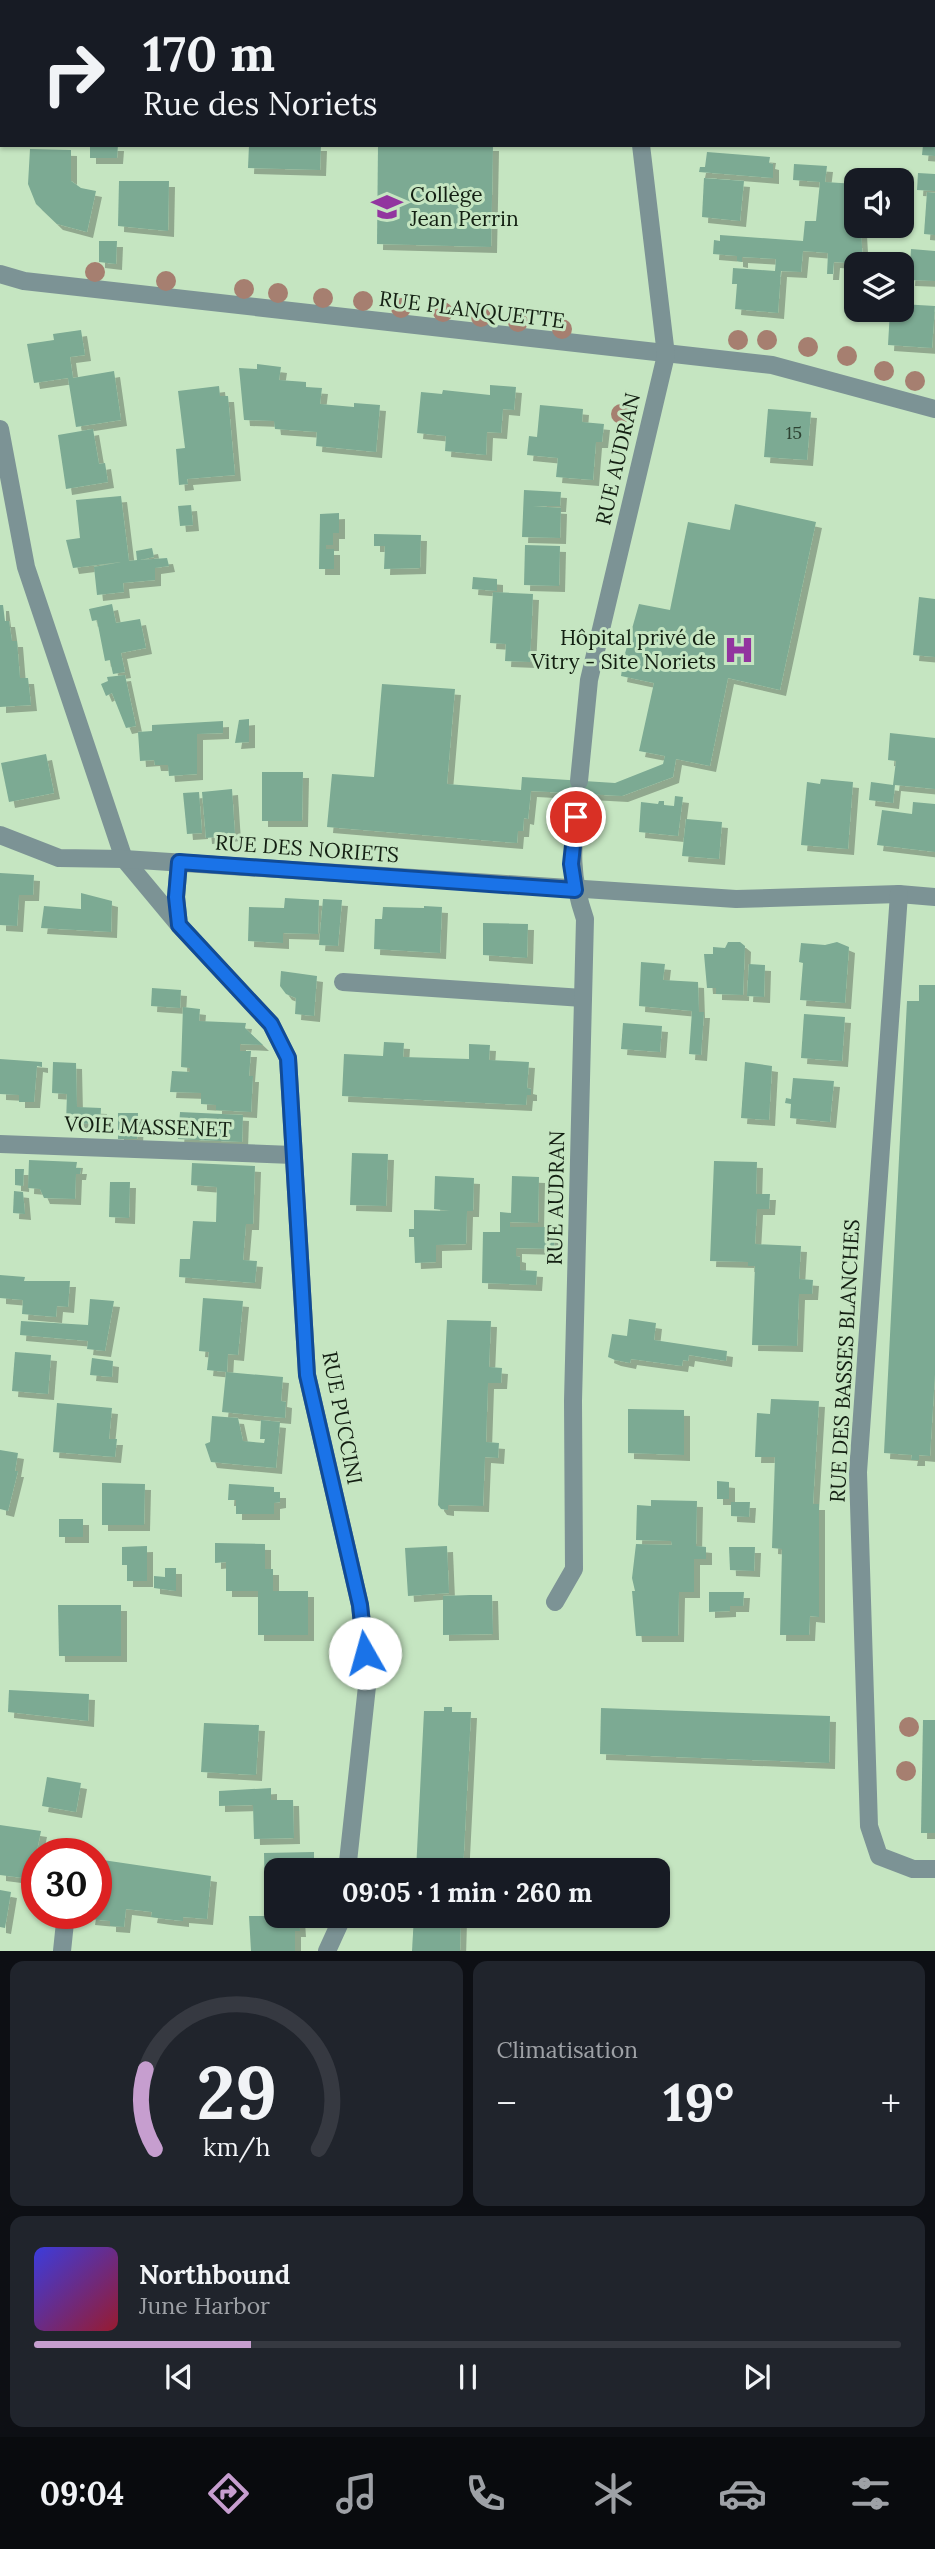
<!DOCTYPE html>
<html lang="fr">
<head>
<meta charset="utf-8">
<style>
	:root { --surface:#171b24; --page:#20242c; --text:#f1f3f6; --muted:#9ea1a6; --line:#363941; --accent:#c69ecf }
	body { margin:0; font-family:Lora,serif; background:var(--page); color:var(--text); height:100vh; display:flex; flex-direction:column; font-size:26px; white-space:nowrap }
	* { box-sizing:border-box; margin:0 }
	p { font-size:23px; color:var(--muted) }
	.icon { flex:none; width:38px; height:38px; fill:none; stroke:currentColor; stroke-width:2; stroke-linecap:round; stroke-linejoin:round }
	.map { position:relative; height:1951px; overflow:hidden }
	.drawer { display:flex; flex-direction:column; gap:10px; padding:10px; background:#0d0f14; flex:1 }
	.drawer>* { flex:none }
	.banner { position:absolute; left:0px; top:0px; width:936px; height:147px; box-shadow:0 2px 5px #0004; background:#171b24; color:var(--text); overflow:hidden }
	.controls { position:absolute; left:844px; top:168px; display:grid; gap:14px }
	.controls a { display:grid; place-items:center; width:70px; height:70px; border-radius:14px; background:var(--surface); box-shadow:0 2px 5px #0004; font-size:35px }
	.speed { position:absolute; left:21px; top:1838px; display:flex; gap:14px; font-size:35px; font-weight:700; text-align:center }
	.speed>* { display:grid; place-content:center; width:91px; height:91px; border-radius:50%; background:var(--surface); box-shadow:0 2px 5px #0004; line-height:1 }
	.speed .limit { border:10px solid #d22; background:#fff; color:#111 }
	.pin { position:absolute; display:grid; place-items:center; width:60px; height:60px; color:#fff; margin:-30px; border:4px solid #fff; border-radius:50%; box-shadow:0 2px 7px #0007 }
	.me { position:absolute; width:77px; margin:-38px; rotate:353deg; stroke-linejoin:round; filter:drop-shadow(0 0 5px #0008) }
	.turn { display:flex; align-items:center; gap:24px; height:147px; padding:0 28px; font-size:32px }
	.turn .icon { width:91px; height:91px; stroke-width:2.5 }
	.turn b { display:block; font-size:49px; line-height:60px }
	.big { font-size:52px; font-weight:700; line-height:1.1 }
	.drawer .card { flex:1; display:flex; flex-direction:column; justify-content:center; gap:10px; min-width:0; padding:0 24px; border-radius:14px; background:var(--page) }
	.drawer .dial { align-items:center; gap:0 }
	.dial svg { height:182px; overflow:visible; fill:none; stroke:var(--line); stroke-width:7; stroke-linecap:round; text-anchor:middle }
	.dial text { fill:var(--text); stroke:none }
	.song { display:flex; align-items:center; gap:21px }
	.cover { width:84px; height:84px; border-radius:10px; background:linear-gradient(135deg,hsl(240 70% 55%),hsl(350 70% 35%)) }
	.played { height:7px; border-radius:4px; background:linear-gradient(90deg,var(--accent) 25%,var(--line) 25%) }
	.keys { display:flex; justify-content:space-around; direction:ltr }
	.heat { display:flex; justify-content:space-between; align-items:center; font-size:38px; direction:ltr }
	.drawer .tiles { flex:1; display:grid; gap:10px; grid-template-columns:1fr 1fr }
	.card:last-child { grid-column:span 2 }
	.trip { position:absolute; left:264px; top:1858px; width:406px; height:70px; border-radius:14px; background:var(--surface); box-shadow:0 2px 5px #0004; font-weight:700; line-height:70px; text-align:center }
	.menu { display:flex; height:112px; justify-content:space-around; align-items:center; background:#090b0e; color:var(--muted) }
	.menu .icon { width:49px; height:49px }
	.menu .selected { color:var(--accent) }
	.menu b { font-size:32px; color:var(--text) }
	.map>svg:first-child { display:block }
	.building { fill:#7caa93; filter:url(#shadow) }
	.lines { fill:none; stroke-linecap:round; stroke-linejoin:round }
	.lane { stroke:#7c9395; stroke-width:18 }
	.street { stroke:#7c9395; stroke-width:18 }
	.tree { fill:#a67f70 }
	.route-casing { stroke:#114b97; stroke-width:18 }
	.route { stroke:#1a73e8; stroke-width:12 }
	.labels { text-anchor:middle; stroke-width:6; stroke-linejoin:round; paint-order:stroke }
	.number-label { font-size:18px; fill:#2d4232 }
	.poi-label { font-size:21px; fill:#131f12; stroke:#c5e5c1; text-anchor:start }
	.street-label { font-size:21px; fill:#131f12; stroke:#c5e5c1 }
</style>
</head>
<body>
<div class="map">
<svg width="935" height="1951" viewBox="0 0 935 1951">
	<defs>
		<filter id="shadow"><feDropShadow dx="6" dy="6" stdDeviation="0" flood-color="#0004"/></filter>
	</defs>
	<rect width="100%" height="100%" fill="#c5e5c1"/>
	<g class="building">
		<path d="M90 145H118L117 158H90Z"/>
		<path d="M249 145H321L320 170 248 168Z"/>
		<path d="M378 145H493L491 247 377 244Z"/>
		<path d="M923 145H935V156L922 155Z"/>
		<path d="M30 149 71 150V181L81 188 96 191 87 232 57 224 36 204 28 184Z"/>
		<path d="M707 152 770 157 769 163 773 164V178L699 172 700 167H705Z"/>
		<path d="M794 164 827 166 825 182 856 184 854 230H861L863 264 834 262 833 274H827L828 253 803 251 801 272 781 271 778 313 735 309 737 284H732L733 268 775 271 776 259 742 257V262L737 261V256L713 254 714 240 720 241V235L803 241 805 221H816L820 182 793 180Z"/>
		<path d="M918 173 935 174V191L917 190Z"/>
		<path d="M704 178 744 181 740 221 702 217Z"/>
		<path d="M119 181H169L168 231 118 226Z"/>
		<path d="M927 192 935 193V235L924 234Z"/>
		<path d="M99 241H117L116 264 99 262Z"/>
		<path d="M911 249 935 251V281L909 280Z"/>
		<path d="M901 304 935 306 932 348 888 345 890 310H901Z"/>
		<path d="M81 330 85 355 70 357 73 378 114 371 121 420 76 427 68 378 34 383 27 344 54 340 53 334Z"/>
		<path d="M257 364 281 367 279 380 306 382V387L322 388 320 404 354 407V403L380 405 376 452 316 446 317 432 275 429 274 421 244 420 239 368 257 369Z"/>
		<path d="M490 385 516 387 514 410 503 409 501 433 487 432 486 455 445 451 446 436 417 433 421 392 442 394 443 390 490 395Z"/>
		<path d="M219 386 220 396H228L235 475 187 479 188 484 179 485 176 449 185 448 178 391Z"/>
		<path d="M540 405 583 409 582 422 604 424 602 442H596L593 480 556 477 558 458 527 455 529 436 537 437Z"/>
		<path d="M768 409 811 412 807 460 764 457Z"/>
		<path d="M93 429 99 464 105 463 108 482 66 489 58 435Z"/>
		<path d="M524 490 561 492 560 506H533L561 508 560 538 522 537Z"/>
		<path d="M121 496 129 561 137 560 136 551 152 548 154 557 140 560 167 558 169 566 155 568V580L123 583 124 592 97 595 94 567 121 562 73 568 66 540 80 538 76 500Z"/>
		<path d="M735 504 816 522 780 690 728 678 710 766 676 759 673 777 622 796 531 791 528 819 524 818 523 831H518L517 843 327 827 332 774 374 777 382 684 455 689 447 784 521 790 522 777 615 783 663 764 665 756 639 751 654 683 621 676 624 657 639 604 670 610 688 522 730 530Z"/>
		<path d="M191 505 193 525 180 526 178 506Z"/>
		<path d="M339 513V533H333V545H326V549H334V569H319L320 514Z"/>
		<path d="M374 534 421 535 420 568 384 569 385 546H374Z"/>
		<path d="M525 545 560 546 559 586 524 585Z"/>
		<path d="M473 577 497 579V591L472 589Z"/>
		<path d="M493 592 533 594 530 662 505 661 506 644 490 643Z"/>
		<path d="M919 597 935 599V657L913 655Z"/>
		<path d="M112 604 116 623 140 619 146 648 121 653 125 672 113 674 110 660 105 661 97 620 92 621 89 609Z"/>
		<path d="M0 605H3L5 621H9L12 641H17L20 678H28L31 705 0 707Z"/>
		<path d="M125 675 136 726 126 728 112 693 106 696 101 684 108 681 107 677Z"/>
		<path d="M249 719V742L235 743 239 720Z"/>
		<path d="M223 721V733L197 734V774L169 776 168 765H155L154 760 140 761 138 732 152 731V725Z"/>
		<path d="M890 733 935 738V789L895 785 893 803 869 800 871 782 893 785 896 761 888 760Z"/>
		<path d="M46 754 54 793 9 802 1 763Z"/>
		<path d="M262 772H303L302 821H262Z"/>
		<path d="M821 779 853 782 848 849 801 845 807 782 820 784Z"/>
		<path d="M232 789 235 835 206 838 202 792Z"/>
		<path d="M199 792 202 833 187 834 183 793Z"/>
		<path d="M675 796 683 797 678 836 639 832 641 802 658 804 659 801H664V805L674 806Z"/>
		<path d="M913 802 935 804V852L877 845 882 810 912 814Z"/>
		<path d="M686 819 722 822 719 859 682 856Z"/>
		<path d="M0 873 34 875 33 895H19L17 926 0 925Z"/>
		<path d="M81 893 112 901 111 932 41 928 44 906 81 909Z"/>
		<path d="M285 898 319 900 318 934 283 933V943L248 941 249 907 284 908Z"/>
		<path d="M323 899 342 900 338 946 319 945Z"/>
		<path d="M424 906 442 907 440 953 374 949 375 919H382L383 907 424 908Z"/>
		<path d="M483 923 528 924 527 958 483 955Z"/>
		<path d="M728 942H740L745 946 743 995 716 994V988H707L704 954H713V947L725 948Z"/>
		<path d="M837 942 849 947 845 1003 800 1000 803 963 799 962 801 943 825 945Z"/>
		<path d="M641 962 665 964 663 980 698 982 699 1012H704L701 1055 689 1054 692 1011 639 1006Z"/>
		<path d="M749 964 765 965 764 997 747 996Z"/>
		<path d="M281 971 317 976 314 1016 295 1014 296 998 286 994 280 986Z"/>
		<path d="M919 985H935V1374L930 1456 919 1455V1460H911L912 1455 884 1453 907 1001H919Z"/>
		<path d="M152 988 181 990 180 1008 151 1006Z"/>
		<path d="M183 1007 200 1009 199 1021 246 1023 245 1028 263 1045 240 1044V1051H251L249 1076H253L251 1112 216 1110V1105L201 1104V1093L170 1092 172 1071 190 1072V1068L181 1067Z"/>
		<path d="M804 1014 845 1017 842 1061 801 1058Z"/>
		<path d="M623 1023 662 1026 660 1052 621 1049Z"/>
		<path d="M384 1042 404 1043 403 1057 469 1059V1044L490 1045 489 1060 529 1062 527 1088 531 1089V1095H527L526 1105 342 1096 344 1054 383 1056Z"/>
		<path d="M0 1059 42 1062V1067L37 1066 34 1102H19V1095L0 1094Z"/>
		<path d="M53 1062 76 1063 77 1107 101 1108 100 1124 66 1123 67 1094 52 1093Z"/>
		<path d="M745 1062 772 1066 769 1120 741 1118Z"/>
		<path d="M793 1078 834 1081 830 1122 790 1118 791 1104 785 1103 786 1098 791 1099Z"/>
		<path d="M180 1112 243 1115 242 1142 178 1139Z"/>
		<path d="M118 1113H138L137 1139H118Z"/>
		<path d="M352 1153 388 1154 386 1206 350 1205Z"/>
		<path d="M29 1160 77 1162 76 1168H81L80 1174H76L75 1199 44 1198 40 1189 28 1188Z"/>
		<path d="M714 1161 757 1162 756 1194H770L769 1209H757L755 1244 801 1246 799 1279 813 1280 812 1294H799L797 1346 752 1345 755 1266H748V1262L710 1261Z"/>
		<path d="M192 1163 255 1166 253 1224H246L243 1260 257 1261 255 1283 179 1277 180 1259H190L193 1221 216 1222 217 1187 191 1185Z"/>
		<path d="M15 1169H24L23 1186 15 1185Z"/>
		<path d="M435 1176 474 1178 473 1211H467L466 1244 436 1245V1262L415 1263 414 1237H409V1229H414V1210L450 1211 434 1209Z"/>
		<path d="M512 1176 539 1177 538 1223 510 1222V1227H555L554 1249 516 1248V1256L520 1257V1270L537 1271 536 1285 482 1283 483 1232H500V1212L511 1213Z"/>
		<path d="M110 1182H130L129 1218 109 1217Z"/>
		<path d="M14 1191 23 1192 25 1214 13 1213Z"/>
		<path d="M0 1275 25 1277 24 1281H70L68 1307 57 1306 56 1317 22 1314 23 1300 0 1298Z"/>
		<path d="M203 1298 243 1301 238 1355 228 1354 227 1372 207 1370 209 1352 199 1351Z"/>
		<path d="M90 1299 114 1301 105 1351 87 1349 88 1341 20 1335 21 1321 88 1325Z"/>
		<path d="M629 1319 656 1323 654 1340 727 1351 726 1361 689 1355 688 1361 683 1360 682 1366 631 1359 630 1363 615 1360 608 1357 612 1334 627 1336Z"/>
		<path d="M447 1320 491 1321 489 1367 502 1368 501 1383H488L486 1442 499 1443 498 1458 485 1457 483 1506 448 1505V1510L441 1509 438 1505Z"/>
		<path d="M15 1352 51 1355 48 1394 12 1391Z"/>
		<path d="M92 1358 113 1361 112 1377 90 1375Z"/>
		<path d="M226 1372 283 1377 281 1401 286 1402 285 1418 222 1412Z"/>
		<path d="M771 1399 819 1401 813 1504H819V1617L810 1616 809 1635H780L782 1549 772 1548 775 1457H755L757 1413 770 1414Z"/>
		<path d="M57 1403 112 1408 109 1439H117L115 1457 53 1452Z"/>
		<path d="M628 1409 684 1410V1455L628 1453Z"/>
		<path d="M212 1416 238 1418 243 1441 264 1443 265 1439H260L261 1420 280 1422 276 1468 211 1462 205 1444 210 1442Z"/>
		<path d="M0 1450 18 1453 15 1471H18L8 1511 0 1509Z"/>
		<path d="M717 1481 729 1482V1499H717Z"/>
		<path d="M102 1483 145 1484 144 1525H102Z"/>
		<path d="M229 1484 274 1487V1492H280V1502L274 1503V1514H236V1500H228Z"/>
		<path d="M651 1500 697 1501 696 1546 706 1547V1559H694V1592H679L678 1636H636L632 1591H635L632 1578 636 1544 672 1545 671 1541 636 1540 637 1505 651 1506Z"/>
		<path d="M731 1502H750L749 1517 731 1516Z"/>
		<rect x="59" y="1519" width="24" height="18"/>
		<path d="M215 1543 265 1544V1569H273V1591H308V1635H258V1591H226V1562L215 1563Z"/>
		<path d="M147 1546V1581H127V1565H122V1547Z"/>
		<path d="M447 1546 449 1593 408 1596 405 1548Z"/>
		<path d="M729 1547H755L754 1571 730 1570Z"/>
		<path d="M165 1568H176V1591L154 1588V1576L165 1577Z"/>
		<path d="M709 1592H744L743 1606H730V1611L709 1612Z"/>
		<path d="M470 1595H492L493 1634 443 1635V1596Z"/>
		<path d="M58 1605H121V1656H59Z"/>
		<path d="M9 1690 89 1694 88 1721 8 1712Z"/>
		<path d="M444 1707H452V1712H471L463 1871H416L424 1711H444Z"/>
		<path d="M601 1708 830 1716 829 1763 600 1754Z"/>
		<path d="M923 1720H935V1833H921Z"/>
		<path d="M204 1723 259 1725 256 1775 201 1772Z"/>
		<path d="M47 1777 81 1783 76 1812 42 1806Z"/>
		<path d="M271 1788V1800H293L294 1838 254 1839 253 1805 219 1806V1791Z"/>
		<path d="M0 1825 41 1831 31 1879 0 1875Z"/>
		<path d="M314 1852V1871H276V1901H265L264 1853Z"/>
		<path d="M96 1859 211 1876 207 1919 183 1917V1921L165 1919 151 1917 152 1912 126 1909 124 1927 110 1926V1921L89 1919 90 1913H96Z"/>
		<path d="M0 1890 11 1892 5 1928 0 1927Z"/>
		<path d="M249 1916H299L300 1931H295V1951H251Z"/>
		<path d="M414 1916H461L460 1951H412Z"/>
	</g>
	<g class="lines">
		<g class="lane">
			<path d="M343 982 583 998"/>
			<path d="M0 1144 293 1155"/>
			<path d="M62 1951 66 1913"/>
		</g>
		<g class="street">
			<path d="M629 0V2"/>
			<path d="M0 274 24 281 772 365 935 409"/>
			<path d="M0 429 26 567 124 859 179 925"/>
			<path d="M579 781 589 680 666 355 641 145"/>
			<path d="M0 835 59 858 124 859 736 899 899 894 935 897"/>
			<path d="M179 862 176 897 179 925 271 1024 288 1058 307 1375 360 1605 368 1677 347 1871"/>
			<path d="M899 894 858 1472 869 1826 879 1856 913 1869H935"/>
			<path d="M555 1602 574 1569 573 1401 585 919C568 870 573 844 578 793"/>
			<path d="M327 1951 343 1916"/>
		</g>
	</g>
	<g class="tree">
		<circle cx="95" cy="272" r="10"/>
		<circle cx="166" cy="281" r="10"/>
		<circle cx="244" cy="289" r="10"/>
		<circle cx="278" cy="293" r="10"/>
		<circle cx="323" cy="298" r="10"/>
		<circle cx="363" cy="301" r="10"/>
		<circle cx="401" cy="308" r="10"/>
		<circle cx="443" cy="312" r="10"/>
		<circle cx="481" cy="317" r="10"/>
		<circle cx="518" cy="322" r="10"/>
		<circle cx="562" cy="329" r="10"/>
		<circle cx="738" cy="340" r="10"/>
		<circle cx="767" cy="340" r="10"/>
		<circle cx="808" cy="347" r="10"/>
		<circle cx="847" cy="356" r="10"/>
		<circle cx="884" cy="371" r="10"/>
		<circle cx="915" cy="381" r="10"/>
		<circle cx="621" cy="414" r="10"/>
		<circle cx="909" cy="1727" r="10"/>
		<circle cx="906" cy="1771" r="10"/>
	</g>
	<g class="lines">
		<g class="route-casing">
			<path id="route" d="M365 1653 360 1605 307 1375 288 1058 271 1024 179 925 176 897 179 862 575 890 571 864 576 817"/>
		</g>
		<use href="#route" class="route"/>
	</g>
	<defs>
		<g id="school-bare" transform="scale(2.415)"><path d="M0-5L7-2L0 1L-7-2ZM-4 1L0 2.5L4 1V4Q0 6-4 4Z" fill="#92359f" stroke="#c5e5c1" stroke-width="2.5" paint-order="stroke"/></g>
		<g id="hospital-bare" transform="scale(2.415)"><path d="M-5-5h3v3.5h4V-5h3V5h-3V1.5h-4V5h-3Z" fill="#92359f" stroke="#c5e5c1" stroke-width="2.5" paint-order="stroke"/></g>
	</defs>
	<g fill-rule="evenodd">
		<use href="#school-bare" x="387" y="207"/>
		<use href="#hospital-bare" x="739" y="650"/>
	</g>
	<g class="labels">
		<g class="number-label">
			<text x="794" y="439">15</text>
		</g>
		<g class="poi-label">
			<text x="410" y="202">Collège<tspan x="410" dy="24">Jean Perrin</tspan></text>
			<text x="716" y="645" text-anchor="end">Hôpital privé de<tspan x="716" dy="24">Vitry - Site Noriets</tspan></text>
		</g>
		<g class="street-label">
			<text transform="translate(472 310) rotate(7)" y="7">RUE PLANQUETTE</text>
			<text transform="translate(618 459) rotate(-77)" y="7">RUE AUDRAN</text>
			<text transform="translate(307 849) rotate(4)" y="7">RUE DES NORIETS</text>
			<text transform="translate(148 1127) rotate(2)" y="7">VOIE MASSENET</text>
			<text transform="translate(556 1198) rotate(-89)" y="7">RUE AUDRAN</text>
			<text transform="translate(845 1361) rotate(-87)" y="7">RUE DES BASSES BLANCHES</text>
			<text transform="translate(342 1418) rotate(79)" y="7">RUE PUCCINI</text>
		</g>
	</g>
</svg>
<div class="controls">
<a><svg class="icon" aria-label="sound" viewBox="0 0 24 24"><path d="M4 9h4l5-4v14l-5-4H4zM17 9q2 3 0 6"/></svg></a>
<a><svg class="icon" aria-label="layers" viewBox="0 0 24 24"><path d="M12 4l9 5-9 5-9-5zM3 14l9 5 9-5"/></svg></a>
</div>
<div class="speed"><div class="limit">30</div></div>
<div class="pin" style="left:576px;top:817px;background:#d93025"><svg class="icon" aria-label="arrive" viewBox="0 0 24 24"><path d="M6 21V4h12l-3 4 3 4H6"/></svg></div>
<svg class="me" style="left:365px;top:1653px" viewBox="-20 -20 40 40"><circle r="19" fill="#fff"/><path d="M0-13L10 11 0 6-10 11z" fill="#1a73e8"/></svg>
<div class="trip">09:05 · 1 min · 260 m</div>
<div class="banner">
<div class="turn"><svg class="icon" aria-label="right" viewBox="0 0 24 24"><path d="M7 20v-9h11M14 6l5 5-5 5"/></svg><div><b>170 m</b>Rue des Noriets</div></div>
</div>
</div>
<section class="drawer">
<div class="tiles">
<div class="card dial"><svg viewBox="0 0 100 80">
<path d="M14 69A42 42 0 1 1 86 69"/>
<path d="M14 69A42 42 0 0 1 10 34" stroke="#c69ecf"/>
<text x="50" y="56" font-size="32" font-weight="700">29</text>
<text x="50" y="72" font-size="11">km/h</text>
</svg></div>
<div class="card"><p>Climatisation</p>
<div class="heat"><a>−</a><b class="big">19°</b><a>+</a></div>
</div>
<div class="card">
<div class="song"><i class="cover"></i><div><b>Northbound</b><p>June Harbor</p></div></div>
<div class="played"></div>
<div class="keys"><svg class="icon" aria-label="previous" viewBox="0 0 24 24"><path d="M18 5L8 12l10 7zM5 5v14"/></svg><svg class="icon" aria-label="pause" viewBox="0 0 24 24"><path d="M8 5v14M16 5v14"/></svg><svg class="icon" aria-label="next" viewBox="0 0 24 24"><path d="M6 5l10 7-10 7zM19 5v14"/></svg></div>
</div>
</div>
</section>
<nav class="menu">
<b>09:04</b>
<svg class="icon selected" aria-label="directions" viewBox="0 0 24 24"><path d="M12 3l9 9-9 9-9-9zM9 14v-3h6M13 9l2 2-2 2"/></svg>
<svg class="icon" aria-label="music" viewBox="0 0 24 24"><path d="M9 18V5l10-2v13"/><circle cx="6" cy="18" r="3"/><circle cx="16" cy="16" r="3"/></svg>
<svg class="icon" aria-label="phone" viewBox="0 0 24 24"><path d="M5 4h4l2 5-3 2q2 4 5 5l2-3 5 2v4C11 20 4 13 5 4z"/></svg>
<svg class="icon" aria-label="climate" viewBox="0 0 24 24"><path d="M12 3v18M4 7l16 10M4 17L20 7"/></svg>
<svg class="icon" aria-label="car" viewBox="0 0 24 24"><path d="M5 17H2v-5l4-1 3-4h7l3 4 3 1v5h-3M9 17h6M6 11h13"/><circle cx="7" cy="17" r="2"/><circle cx="17" cy="17" r="2"/></svg>
<svg class="icon" aria-label="filters" viewBox="0 0 24 24"><path d="M4 7h16M4 17h16"/><circle cx="9" cy="7" r="2"/><circle cx="15" cy="17" r="2"/></svg>
</nav>
</body>
</html>
